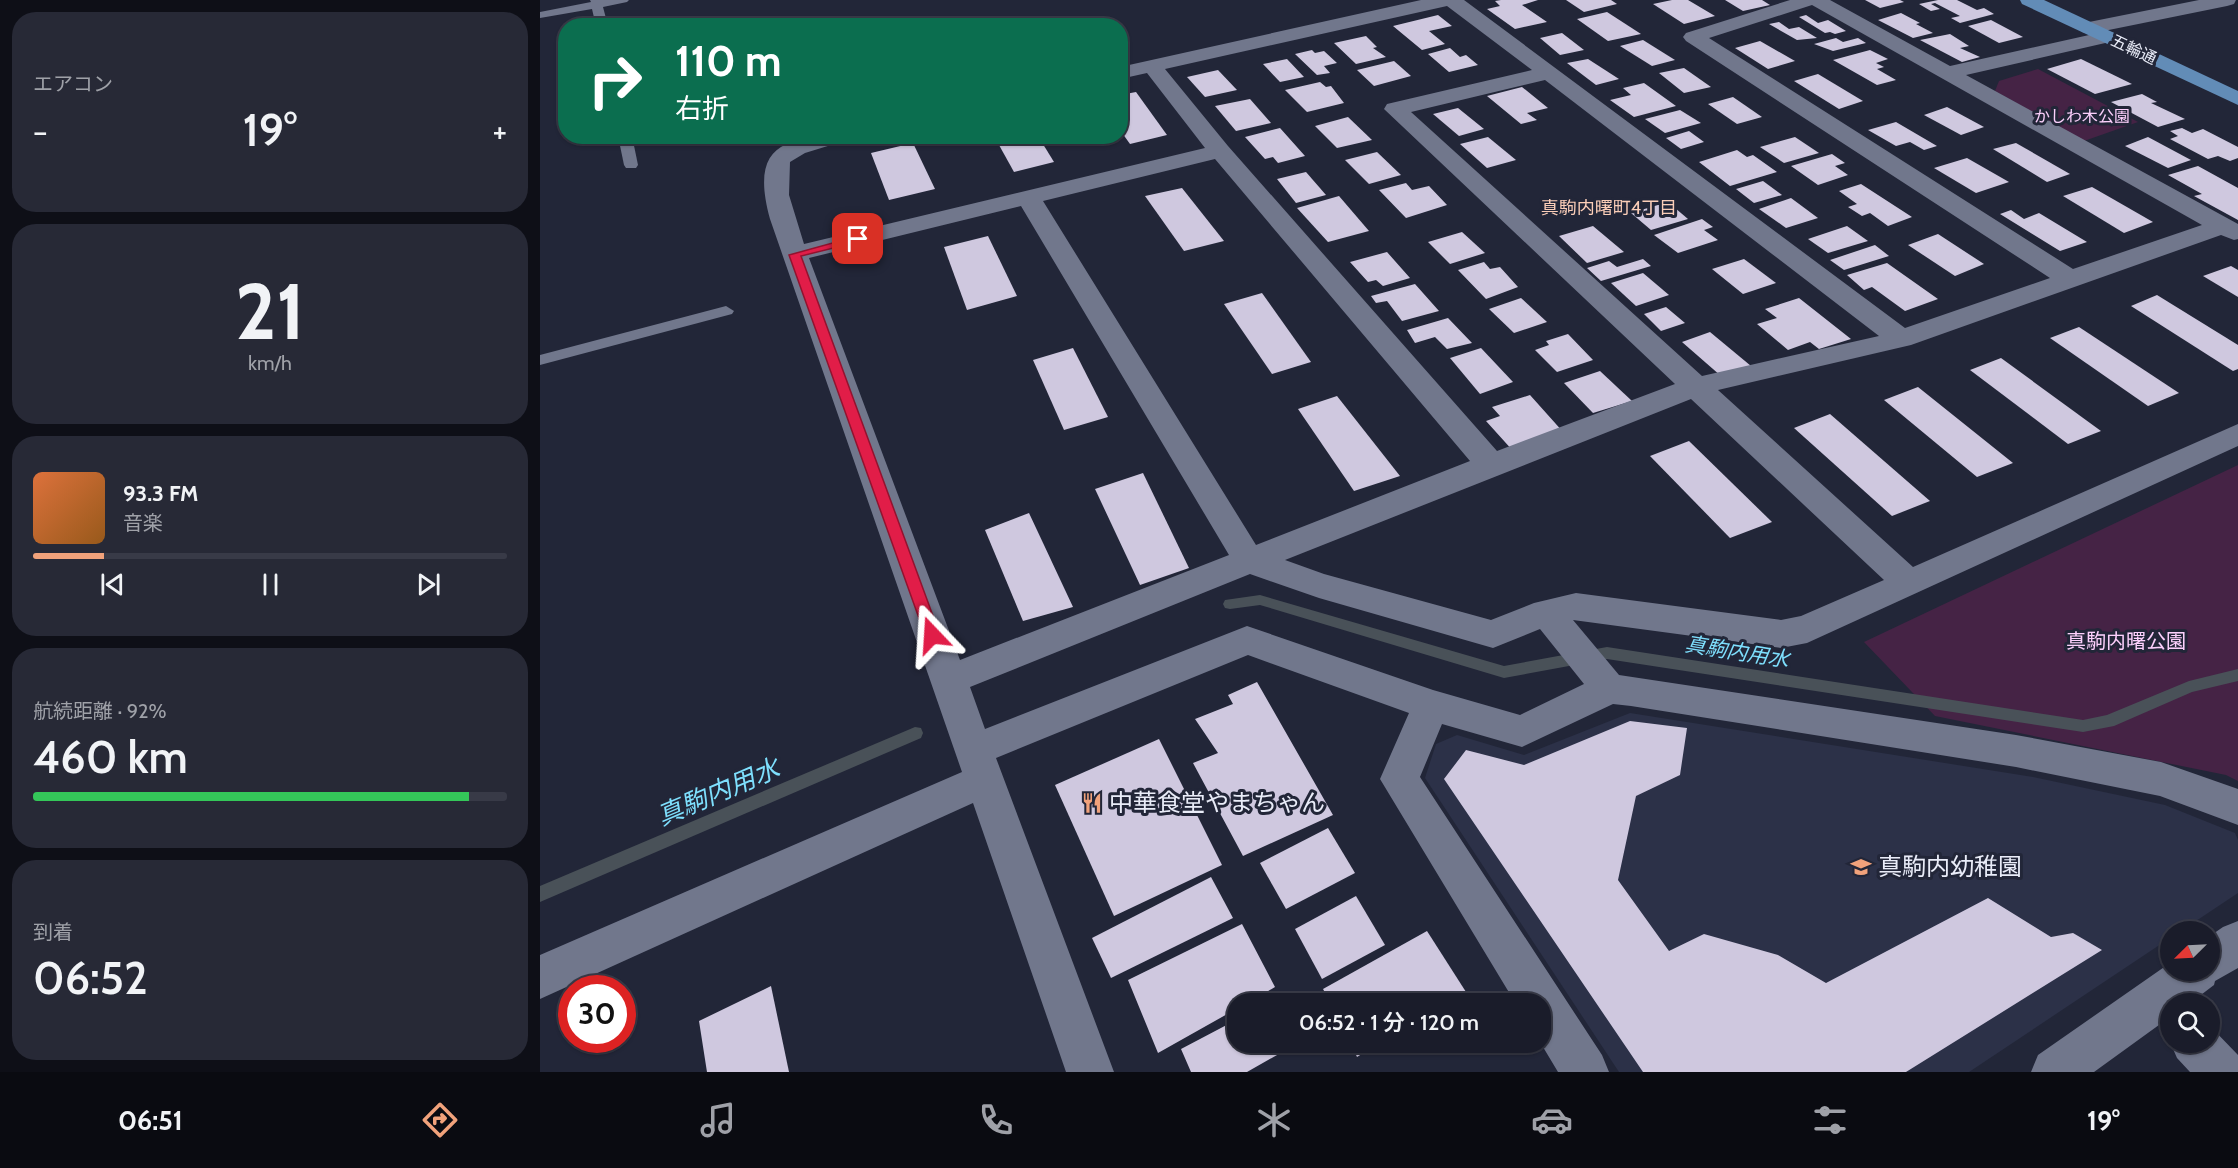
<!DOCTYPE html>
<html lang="ja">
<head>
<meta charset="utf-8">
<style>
	:root { --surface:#1a1c2a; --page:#272936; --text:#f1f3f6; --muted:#9fa1a8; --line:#383a47; --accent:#f1a27b }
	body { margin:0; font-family:Cabin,"Noto Sans JP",sans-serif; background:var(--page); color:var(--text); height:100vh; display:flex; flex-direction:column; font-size:22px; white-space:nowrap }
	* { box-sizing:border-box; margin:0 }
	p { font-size:20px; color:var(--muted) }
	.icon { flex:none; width:33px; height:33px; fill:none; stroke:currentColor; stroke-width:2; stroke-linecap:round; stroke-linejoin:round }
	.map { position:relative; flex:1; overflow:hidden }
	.details { display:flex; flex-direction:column; gap:12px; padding:12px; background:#0e0f17; width:540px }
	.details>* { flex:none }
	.banner { position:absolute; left:18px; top:18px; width:570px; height:126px; border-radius:24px; box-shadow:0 2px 4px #0004,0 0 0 2px var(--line); background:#0b6e4f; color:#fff; overflow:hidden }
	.needle { width:39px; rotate:246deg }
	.tools { position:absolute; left:1620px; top:921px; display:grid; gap:12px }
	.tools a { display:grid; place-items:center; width:60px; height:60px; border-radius:50%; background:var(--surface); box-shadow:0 2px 4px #0004,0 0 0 2px var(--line); font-size:30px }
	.speed { position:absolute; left:18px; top:975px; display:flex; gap:12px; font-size:30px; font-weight:700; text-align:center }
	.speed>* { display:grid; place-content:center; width:78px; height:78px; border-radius:50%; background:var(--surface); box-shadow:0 2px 4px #0004,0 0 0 2px var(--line); line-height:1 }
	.speed .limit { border:9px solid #d22; background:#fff; color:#111 }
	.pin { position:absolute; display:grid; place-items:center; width:51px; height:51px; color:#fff; margin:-26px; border-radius:12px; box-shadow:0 3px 9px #0006 }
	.me { position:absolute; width:66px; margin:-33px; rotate:340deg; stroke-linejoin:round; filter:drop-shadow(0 0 4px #0008) }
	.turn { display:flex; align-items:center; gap:21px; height:126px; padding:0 18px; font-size:27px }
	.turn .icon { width:78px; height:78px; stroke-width:2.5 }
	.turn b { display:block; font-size:42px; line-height:51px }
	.big { font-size:45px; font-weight:600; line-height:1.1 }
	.details .card { flex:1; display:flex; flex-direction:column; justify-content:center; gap:9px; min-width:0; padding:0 21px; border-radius:24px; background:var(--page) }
	.details .dial { align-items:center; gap:0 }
	.dial b { font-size:78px; line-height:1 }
	.song { display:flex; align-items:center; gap:18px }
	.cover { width:72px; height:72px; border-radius:9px; background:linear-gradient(135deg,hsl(20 70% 55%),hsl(30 70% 35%)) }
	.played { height:6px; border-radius:3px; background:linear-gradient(90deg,var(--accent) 15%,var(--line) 15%) }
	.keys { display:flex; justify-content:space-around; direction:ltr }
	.heat { display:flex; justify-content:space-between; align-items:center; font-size:33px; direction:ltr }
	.charge { height:9px; border-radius:4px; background:linear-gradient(90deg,#34c759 92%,var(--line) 0) }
	.trip { position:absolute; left:687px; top:993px; width:324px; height:60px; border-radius:24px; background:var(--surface); box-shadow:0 2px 4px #0004,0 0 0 2px var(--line); font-weight:600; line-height:60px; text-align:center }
	.tab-bar { display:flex; height:96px; justify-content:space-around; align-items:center; background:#0a0b11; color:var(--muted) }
	.tab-bar .icon { width:42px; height:42px }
	.tab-bar .selected { color:var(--accent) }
	.tab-bar b { font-size:27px; color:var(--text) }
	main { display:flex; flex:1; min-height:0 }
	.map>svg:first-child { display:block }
	.built { fill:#2c3148 }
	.green { fill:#452345 }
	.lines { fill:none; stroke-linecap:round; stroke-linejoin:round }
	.stream { fill:#495158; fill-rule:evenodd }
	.building { fill:#cfc8df }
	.service { fill:#71778c; fill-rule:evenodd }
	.minor { fill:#71778c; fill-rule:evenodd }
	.primary { fill:#628cb7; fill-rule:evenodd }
	.route { fill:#e11d48; stroke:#92132f; stroke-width:1.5 }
	.labels { text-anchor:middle; stroke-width:6; stroke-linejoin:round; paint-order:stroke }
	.far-street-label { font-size:16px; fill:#e9ecf8; stroke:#222638 }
	.far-park-label { font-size:16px; fill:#fcd0fc; stroke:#222638 }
	.far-neighbourhood-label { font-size:18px; fill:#fbceb8; stroke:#222638 }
	.park-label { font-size:20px; fill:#fcd0fc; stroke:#222638 }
	.water-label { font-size:21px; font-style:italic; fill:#7edffd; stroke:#222638 }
	.near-poi-label { font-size:24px; fill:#e9ecf8; stroke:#222638; text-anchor:start }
	.near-water-label { font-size:26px; font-style:italic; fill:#7edffd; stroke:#222638 }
</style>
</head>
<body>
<main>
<section class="details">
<div class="card"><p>エアコン</p>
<div class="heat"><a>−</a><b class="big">19°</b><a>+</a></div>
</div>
<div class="card dial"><b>21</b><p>km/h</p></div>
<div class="card">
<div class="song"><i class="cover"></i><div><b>93.3 FM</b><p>音楽</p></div></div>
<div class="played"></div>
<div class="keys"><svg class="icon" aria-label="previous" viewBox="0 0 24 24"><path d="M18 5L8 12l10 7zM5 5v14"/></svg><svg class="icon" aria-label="pause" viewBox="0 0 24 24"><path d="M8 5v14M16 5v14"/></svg><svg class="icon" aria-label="next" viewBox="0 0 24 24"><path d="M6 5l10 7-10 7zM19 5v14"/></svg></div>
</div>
<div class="card"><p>航続距離 · 92%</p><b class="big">460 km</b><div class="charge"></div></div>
<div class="card"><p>到着</p><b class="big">06:52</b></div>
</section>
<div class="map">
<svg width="1698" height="1072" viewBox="0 0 1698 1072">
	<rect width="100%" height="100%" fill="#222638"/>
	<path class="built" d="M1090 713 1493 777 1625 805 1695 833 1698 840V893L1641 931 1630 932V938L1429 1072H1079L885 778 896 744 917 735 984 755Z"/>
	<g class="green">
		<path d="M1498 69 1598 122 1544 141 1455 91 1459 81Z"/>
		<path d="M1698 465V781L1686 775 1395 716 1324 642Z"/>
	</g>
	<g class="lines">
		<g class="stream">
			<path d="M720 595 964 666 1067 647 1543 720 1567 715 1649 681 1698 669V681L1652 692 1574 726 1543 732 1067 659 964 678 720 605 690 609 685 608 683 604 685 600Z"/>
			<path d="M375 727 381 728 383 733 381 738 0 902V886Z"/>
		</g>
	</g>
	<g class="building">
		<path d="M961 0H998L982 5 1007 22 975 29 947 9 960 6 955 1Z"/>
		<path d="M1026 0H1071L1077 4 1044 12Z"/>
		<path d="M1132 0H1148L1175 16 1144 24 1113 4Z"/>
		<path d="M1185 0H1222L1230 5 1203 11Z"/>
		<path d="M1325 0H1360L1364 2 1340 8Z"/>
		<path d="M1398 0H1417L1437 10 1444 8 1454 14 1420 23 1411 18 1420 16 1395 3 1391 4 1400 9 1391 11 1379 4Z"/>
		<path d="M1067 12 1101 34 1068 41 1037 19Z"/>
		<path d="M1361 13 1380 23 1376 24 1393 33 1373 38 1338 20Z"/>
		<path d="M898 15 912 26 889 31 905 44 882 50 853 26Z"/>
		<path d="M1266 15 1278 23 1288 20 1306 31 1295 34 1290 32 1285 33 1259 17Z"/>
		<path d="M1451 20 1483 37 1459 43 1428 26Z"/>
		<path d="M1239 22 1249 29 1259 27 1277 38 1257 40 1229 24Z"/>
		<path d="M1022 33 1044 50 1020 55 1000 38Z"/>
		<path d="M1410 34 1429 46 1420 48 1440 57 1422 62 1380 40Z"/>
		<path d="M826 36 837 47 833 48 846 57 816 64 794 43Z"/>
		<path d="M1296 38 1303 42 1318 38 1326 43 1293 51 1274 44Z"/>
		<path d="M1103 40 1135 60 1112 66 1080 46Z"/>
		<path d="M1220 41 1255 61 1228 69 1195 48Z"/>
		<path d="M910 48 920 57 926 55 938 65 909 72 888 54Z"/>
		<path d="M772 50 775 53 784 51 797 63 784 66 790 73 777 75 755 54Z"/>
		<path d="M1330 50 1348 59 1336 63 1344 67 1337 69 1356 80 1337 85 1293 60Z"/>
		<path d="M747 59 764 77 740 82 723 64Z"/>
		<path d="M1048 59 1079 79 1056 85 1027 63Z"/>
		<path d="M1541 59 1592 84 1555 94 1507 69Z"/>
		<path d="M854 61 871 76 834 86 817 70Z"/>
		<path d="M1144 68 1171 87 1144 93 1119 73Z"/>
		<path d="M678 70 697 90 665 97 647 77Z"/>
		<path d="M1278 74 1323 101 1299 109 1254 81Z"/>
		<path d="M780 82 786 87 791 86 804 103 767 112 745 90Z"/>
		<path d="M1104 83 1136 106 1094 117 1070 100 1091 95 1083 88Z"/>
		<path d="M982 87 1008 108 987 113 997 120 981 124 947 96Z"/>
		<path d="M596 92 627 135 590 144 580 130V95Z"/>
		<path d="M1602 94 1617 102 1611 103 1645 119 1618 127 1571 102Z"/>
		<path d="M1193 97 1222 117 1197 124 1168 104Z"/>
		<path d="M710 99 731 123 696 131 675 106Z"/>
		<path d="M1407 107 1444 127 1421 135 1384 115Z"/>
		<path d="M918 108 944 129 919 136 893 114Z"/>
		<path d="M1140 110 1161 123 1125 133 1105 119Z"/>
		<path d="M808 117 832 140 797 148 775 126Z"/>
		<path d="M1356 122 1397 146 1384 150 1370 142 1356 146 1328 130Z"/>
		<path d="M740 128 765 156 738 163 733 157 725 159 705 137Z"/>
		<path d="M1642 128 1652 133 1663 129 1698 147V158L1690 161 1678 156 1668 159 1630 139 1638 136 1630 131Z"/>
		<path d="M1149 131 1164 142 1141 149 1126 138Z"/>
		<path d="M454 136H498L514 162 474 172Z"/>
		<path d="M948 137 976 160 947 168 920 144Z"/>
		<path d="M1255 137 1279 153 1244 163 1220 147Z"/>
		<path d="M1608 137 1651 160 1628 168 1585 146Z"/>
		<path d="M373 143 395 189 349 200 331 153Z"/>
		<path d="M1476 143 1530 174 1507 182 1453 149Z"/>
		<path d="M1197 150 1207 157 1213 155 1237 172 1190 186 1159 162Z"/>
		<path d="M837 152 861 175 829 184 805 160Z"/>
		<path d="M1292 154 1305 163 1295 166 1308 175 1278 185 1251 166Z"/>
		<path d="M1427 158 1469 182 1436 193 1394 168Z"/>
		<path d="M1658 166 1698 188V220L1654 196 1662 194 1628 175Z"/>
		<path d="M766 172 786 195 756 203 737 179Z"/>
		<path d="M1223 181 1242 195 1214 203 1196 189Z"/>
		<path d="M866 183 872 190 889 186 907 205 866 218 839 190Z"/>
		<path d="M1321 184 1372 217 1348 226 1330 213 1322 216 1308 207 1317 204 1299 191Z"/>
		<path d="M1552 187 1613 222 1584 233 1523 196Z"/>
		<path d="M642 188 684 241 644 251 605 196Z"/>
		<path d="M799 196 829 231 788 242 757 208Z"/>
		<path d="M1251 198 1278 218 1246 228 1219 209Z"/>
		<path d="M1128 202 1148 219 1111 230 1091 213Z"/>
		<path d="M1471 210 1484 219 1499 213 1547 242 1520 251 1460 214Z"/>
		<path d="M1162 219 1173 227 1164 230 1178 240 1138 253 1114 235Z"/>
		<path d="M1053 226 1084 252 1047 263 1019 236Z"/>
		<path d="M1307 226 1328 241 1288 253 1268 239Z"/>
		<path d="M922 232 945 253 910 264 888 242Z"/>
		<path d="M1398 234 1444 264 1415 276 1368 245Z"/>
		<path d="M448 236 477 296 427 310 404 247Z"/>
		<path d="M1335 245 1349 256 1304 270 1290 260Z"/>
		<path d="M847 252 870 278 843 286 836 280 828 282 810 262Z"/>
		<path d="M1103 259 1111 266 1061 281 1047 268 1069 261 1077 267Z"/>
		<path d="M1204 259 1236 283 1203 294 1172 269Z"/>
		<path d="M944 262 950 269 960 267 978 287 946 299 918 270Z"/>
		<path d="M1347 263 1398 299 1365 311 1332 287 1324 290 1307 275Z"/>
		<path d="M1691 266 1698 270V297L1663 276Z"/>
		<path d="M1103 273 1129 295 1096 306 1071 283Z"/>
		<path d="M875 284 899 311 862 321 847 301 836 303 831 296Z"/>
		<path d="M722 293 771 362 732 374 684 304Z"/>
		<path d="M1617 295 1698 345V369L1693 371 1591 306Z"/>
		<path d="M981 298 1007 322 974 333 949 309Z"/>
		<path d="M1259 298 1311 339 1279 349 1270 342 1248 350 1217 324 1237 318 1225 309Z"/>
		<path d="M1126 307 1145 323 1121 331 1104 314Z"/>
		<path d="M908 318 932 343 907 349 895 337 875 343 867 330Z"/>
		<path d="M1539 327 1639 393 1608 406 1510 338Z"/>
		<path d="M1170 332 1211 366 1181 376 1142 342Z"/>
		<path d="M1028 334 1053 360 1017 372 995 350 1009 345 1006 341Z"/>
		<path d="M533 348 568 417 524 430 493 360Z"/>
		<path d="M941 348 973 382 940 394 910 358Z"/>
		<path d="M1461 358 1561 431 1528 444 1430 370Z"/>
		<path d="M1060 371 1092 401 1053 413 1024 383Z"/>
		<path d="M1378 387 1473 463 1437 477 1344 400Z"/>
		<path d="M990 395 1024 433 974 452 946 421 960 416 952 407Z"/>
		<path d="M797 396 860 476 814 491 758 409Z"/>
		<path d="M1290 414 1390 501 1352 516 1254 428Z"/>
		<path d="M1149 441 1232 522 1190 538 1110 456Z"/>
		<path d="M603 473 649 568 600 585 555 489Z"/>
		<path d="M489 513 533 607 483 621 445 530Z"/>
		<path d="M717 682 793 815 703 856 653 763 678 753 655 719 693 704 688 695Z"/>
		<path d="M1090 721 1147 728 1140 775 1096 796 1078 880 1129 951 1164 934 1238 955 1286 983 1448 898 1511 937 1533 933 1562 950 1366 1072H1103L904 779 926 750 984 765Z"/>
		<path d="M619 739 682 865 574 916 515 785Z"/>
		<path d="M788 828 815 873 746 909 720 863Z"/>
		<path d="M671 877 693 918 571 978 552 938Z"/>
		<path d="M816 896 845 945 782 979 755 929Z"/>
		<path d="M702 924 735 987 706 1004H698V1008L618 1053 588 980Z"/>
		<path d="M887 931 926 992 907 1004H791L783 989Z"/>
		<path d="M231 986 249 1072H167L159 1021Z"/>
		<path d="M698 1019V1042H760L707 1072H651L641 1049Z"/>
		<path d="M810 1042H841L817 1057Z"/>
	</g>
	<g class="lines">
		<g class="service">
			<path d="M50 0H89L87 2 63 7 68 26H56L52 9 0 18V12L51 2Z"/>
			<path d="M78 136H92L98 165 96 168H86L84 165Z"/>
			<path d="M186 306 194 311 192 314 0 365V355Z"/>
		</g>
		<g class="minor">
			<path d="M881 0H924L1365 328 1510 278 1146 41 1143 37 1146 33 1250 0H1290L1410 66 1567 31 1574 33 1577 37 1574 41 1426 75 1698 224V239L1694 240 1681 235 1371 345 1178 390 1373 567 1698 424V446L1267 643 1241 648 1033 620 1079 675 1476 735 1621 762 1698 789V825L1620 796 1476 767 1091 706 1073 704 982 747 902 724 880 777 1062 1055 1069 1072H1018L1000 1042V1004H976L840 779 869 713 708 655 456 758 574 1072H526L433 803 0 999V955L422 772 230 219C210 146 242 136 307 136L304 141 265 153 250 162 249 195 264 244 665 148 607 73 580 79V67ZM1272 5 1662 225 1533 269 1169 38ZM907 6 992 70 847 104 844 109 1135 384 957 451 688 146 625 69ZM1005 80 1339 336 1162 376 871 112ZM675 159 930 461 716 545 503 201ZM481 206 689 555 420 660 269 258ZM1151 399 1344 580 1261 616 1241 620 1036 593 994 603 951 620 784 574 745 560ZM710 574 779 598 953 648 1000 629 1044 684 980 715 893 690 707 626 445 729 430 687Z"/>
			<path d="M1659 0H1696L1694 4 1687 6 1549 34 1542 32 1539 28 1542 24 1549 22Z"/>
			<path d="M1698 921V968L1675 981 1674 985 1649 1004H1630V1017L1554 1072H1491L1498 1055 1630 963V970H1670V936L1683 927Z"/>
			<path d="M1670 1026 1698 1055V1072H1650L1637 1058 1630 1042V1040V1042H1670Z"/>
		</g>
		<path class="primary" d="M1480 0H1504L1698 91V105L1482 4Z"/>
	</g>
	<path class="route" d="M318 236 322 237V241L261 256 400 635 398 639H387L385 635 249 255Z"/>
	<defs>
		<g id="restaurant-bare" transform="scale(1.62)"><path d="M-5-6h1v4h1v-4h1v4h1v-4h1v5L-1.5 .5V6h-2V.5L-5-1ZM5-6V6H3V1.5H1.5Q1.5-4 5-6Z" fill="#f1a27b" stroke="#222638" stroke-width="2.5" paint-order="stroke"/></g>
		<g id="school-bare" transform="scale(1.62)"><path d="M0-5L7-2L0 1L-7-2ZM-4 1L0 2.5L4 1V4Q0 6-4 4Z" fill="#f1a27b" stroke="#222638" stroke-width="2.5" paint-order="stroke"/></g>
	</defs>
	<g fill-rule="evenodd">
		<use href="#restaurant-bare" x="552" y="803"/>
		<use href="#school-bare" x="1321" y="867"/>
	</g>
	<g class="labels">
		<g class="far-street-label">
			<text transform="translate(1594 49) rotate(25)" y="6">五輪通</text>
		</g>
		<g class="far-park-label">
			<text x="1542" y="122">かしわ木公園</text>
		</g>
		<g class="far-neighbourhood-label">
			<text x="1069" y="214">真駒内曙町4丁目</text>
		</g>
		<g class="park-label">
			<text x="1586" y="648">真駒内曙公園</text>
		</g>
		<g class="water-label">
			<text transform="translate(1197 652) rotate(9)" y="7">真駒内用水</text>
		</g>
		<g class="near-poi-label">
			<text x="569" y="811">中華食堂やまちゃん</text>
			<text x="1338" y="875">真駒内幼稚園</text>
		</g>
		<g class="near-water-label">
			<text transform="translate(178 792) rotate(-23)" y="9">真駒内用水</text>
		</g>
	</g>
</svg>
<div class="tools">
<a><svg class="needle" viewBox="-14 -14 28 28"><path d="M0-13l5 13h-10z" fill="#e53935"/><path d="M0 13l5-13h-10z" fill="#9fa1a8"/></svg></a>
<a><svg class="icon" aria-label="search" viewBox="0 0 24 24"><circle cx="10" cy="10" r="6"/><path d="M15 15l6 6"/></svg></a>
</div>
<div class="speed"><div class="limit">30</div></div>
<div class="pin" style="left:318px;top:239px;background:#d93025"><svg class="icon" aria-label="arrive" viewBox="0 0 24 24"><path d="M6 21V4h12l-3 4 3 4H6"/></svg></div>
<svg class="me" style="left:392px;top:635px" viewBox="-20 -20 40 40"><path d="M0-17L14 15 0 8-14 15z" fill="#e11d48" stroke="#fff" stroke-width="4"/></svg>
<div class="trip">06:52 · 1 分 · 120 m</div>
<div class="banner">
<div class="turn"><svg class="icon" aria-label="right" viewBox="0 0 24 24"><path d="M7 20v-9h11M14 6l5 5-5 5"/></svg><div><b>110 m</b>右折</div></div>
</div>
</div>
</main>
<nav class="tab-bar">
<b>06:51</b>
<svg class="icon selected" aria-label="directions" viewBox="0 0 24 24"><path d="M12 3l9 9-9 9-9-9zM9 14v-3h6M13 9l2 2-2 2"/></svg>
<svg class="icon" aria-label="music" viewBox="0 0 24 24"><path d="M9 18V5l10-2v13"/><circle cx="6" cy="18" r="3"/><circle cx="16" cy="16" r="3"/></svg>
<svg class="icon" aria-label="phone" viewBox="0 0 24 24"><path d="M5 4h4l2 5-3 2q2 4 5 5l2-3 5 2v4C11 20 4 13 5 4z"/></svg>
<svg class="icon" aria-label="climate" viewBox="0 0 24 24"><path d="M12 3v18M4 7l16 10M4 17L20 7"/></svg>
<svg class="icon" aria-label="car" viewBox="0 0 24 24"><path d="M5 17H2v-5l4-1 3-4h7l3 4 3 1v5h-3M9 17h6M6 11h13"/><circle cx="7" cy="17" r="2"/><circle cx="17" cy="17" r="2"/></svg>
<svg class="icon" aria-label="filters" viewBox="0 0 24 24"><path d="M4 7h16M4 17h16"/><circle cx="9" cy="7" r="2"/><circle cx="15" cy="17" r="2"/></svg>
<b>19°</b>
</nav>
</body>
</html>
